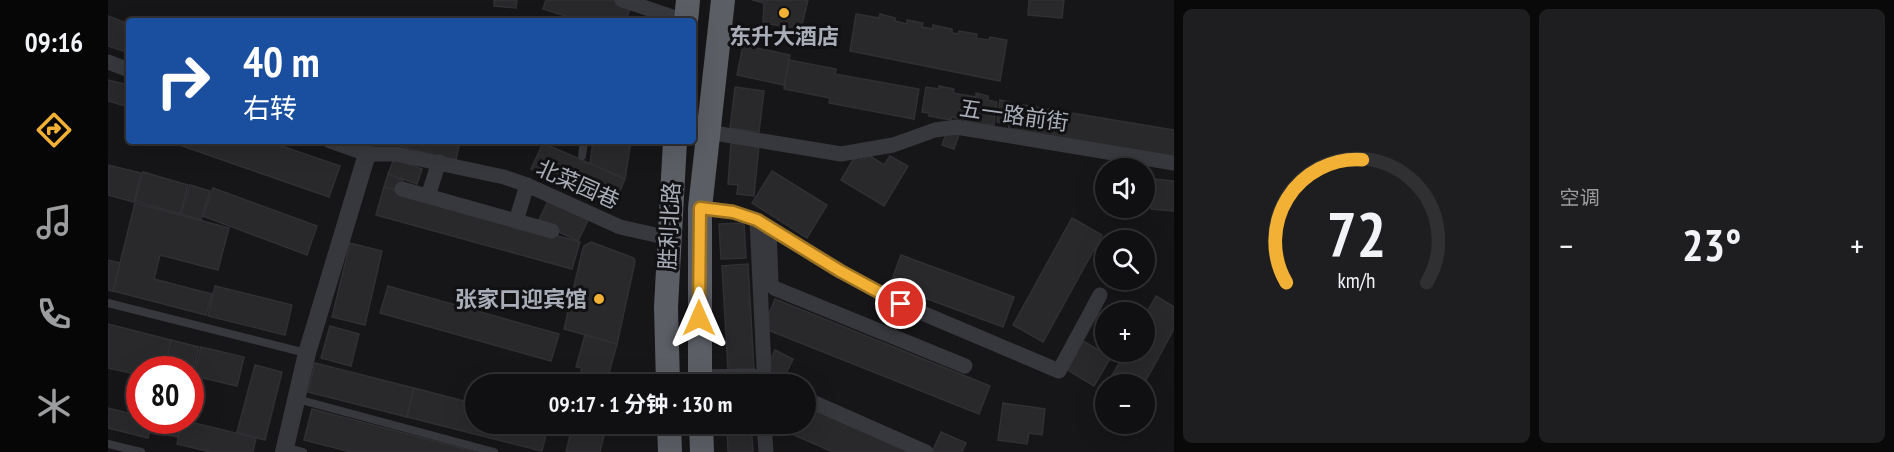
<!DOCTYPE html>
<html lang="zh">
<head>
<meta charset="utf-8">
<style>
	:root { --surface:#101012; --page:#1e1e20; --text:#f1f3f6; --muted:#9c9d9f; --line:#303032; --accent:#f2b134 }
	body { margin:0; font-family:"PT Sans Narrow","Noto Sans SC",sans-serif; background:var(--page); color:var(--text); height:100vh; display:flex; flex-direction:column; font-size:22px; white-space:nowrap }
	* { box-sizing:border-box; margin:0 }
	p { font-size:20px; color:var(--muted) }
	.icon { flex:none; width:33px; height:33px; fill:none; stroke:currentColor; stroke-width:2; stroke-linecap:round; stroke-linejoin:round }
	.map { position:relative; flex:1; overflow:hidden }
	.details { display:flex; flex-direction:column; gap:9px; padding:9px; background:#09090a; width:720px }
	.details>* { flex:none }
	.banner { position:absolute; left:18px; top:18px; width:570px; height:126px; border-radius:6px; box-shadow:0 6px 24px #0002,0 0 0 2px var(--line); background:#1a4fa0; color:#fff; overflow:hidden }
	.controls { position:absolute; left:987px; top:158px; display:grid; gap:12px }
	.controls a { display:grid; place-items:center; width:60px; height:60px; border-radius:50%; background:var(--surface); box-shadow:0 6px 24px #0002,0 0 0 2px var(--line); font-size:30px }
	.speed { position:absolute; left:18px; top:356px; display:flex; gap:12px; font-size:30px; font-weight:700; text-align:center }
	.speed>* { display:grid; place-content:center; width:78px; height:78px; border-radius:50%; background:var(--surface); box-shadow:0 6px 24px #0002,0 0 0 2px var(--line); line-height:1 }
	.speed .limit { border:9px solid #d22; background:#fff; color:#111 }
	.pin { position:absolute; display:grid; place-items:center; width:51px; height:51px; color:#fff; margin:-26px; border:3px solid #fff; border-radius:50%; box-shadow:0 2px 6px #0007 }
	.me { position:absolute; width:66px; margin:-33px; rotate:0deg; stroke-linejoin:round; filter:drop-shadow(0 0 4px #0008) }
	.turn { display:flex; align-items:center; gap:21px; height:126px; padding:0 18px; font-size:27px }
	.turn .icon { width:78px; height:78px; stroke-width:2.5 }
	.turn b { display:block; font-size:42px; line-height:51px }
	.big { font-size:45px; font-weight:700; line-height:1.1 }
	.details .widget { flex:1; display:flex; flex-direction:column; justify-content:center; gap:9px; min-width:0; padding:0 21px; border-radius:9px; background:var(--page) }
	.details .dial { align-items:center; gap:0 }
	.dial svg { height:156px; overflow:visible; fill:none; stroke:var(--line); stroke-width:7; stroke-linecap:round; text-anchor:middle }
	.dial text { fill:var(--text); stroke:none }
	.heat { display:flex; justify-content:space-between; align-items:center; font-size:33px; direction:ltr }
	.details .tiles { flex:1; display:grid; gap:9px; grid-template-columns:repeat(2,1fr) }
	.trip { position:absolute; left:357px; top:374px; width:351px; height:60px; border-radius:30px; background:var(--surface); box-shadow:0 6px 24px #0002,0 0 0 2px var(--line); font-weight:700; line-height:60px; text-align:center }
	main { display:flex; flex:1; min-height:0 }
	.menu { display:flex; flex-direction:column; width:108px; justify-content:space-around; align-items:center; background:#060607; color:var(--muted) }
	.menu .icon { width:42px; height:42px }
	.menu .on { color:var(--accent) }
	.menu b { font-size:27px; color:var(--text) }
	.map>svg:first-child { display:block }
	.building { fill:#29292c; stroke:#303034; stroke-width:1.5 }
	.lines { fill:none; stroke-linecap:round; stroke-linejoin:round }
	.service { stroke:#37383d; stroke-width:8 }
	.minor { stroke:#37383d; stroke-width:15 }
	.tertiary { stroke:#37383d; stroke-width:18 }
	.trunk { stroke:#5b5e65; stroke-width:24 }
	.route-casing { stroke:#9d7322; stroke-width:15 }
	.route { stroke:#f2b134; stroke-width:10 }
	.poi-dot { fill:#f2b134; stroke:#111113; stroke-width:2 }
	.labels { text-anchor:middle; stroke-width:6; stroke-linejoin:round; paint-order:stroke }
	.poi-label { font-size:22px; font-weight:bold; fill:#a8adb8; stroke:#111113 }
	.street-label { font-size:22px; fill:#a8adb8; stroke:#111113 }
</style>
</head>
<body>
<main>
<nav class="menu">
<b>09:16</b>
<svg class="icon on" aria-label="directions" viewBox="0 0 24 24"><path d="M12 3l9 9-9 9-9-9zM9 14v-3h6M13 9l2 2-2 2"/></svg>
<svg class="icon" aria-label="music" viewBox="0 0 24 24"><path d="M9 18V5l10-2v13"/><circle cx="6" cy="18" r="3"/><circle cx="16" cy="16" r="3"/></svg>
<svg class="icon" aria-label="phone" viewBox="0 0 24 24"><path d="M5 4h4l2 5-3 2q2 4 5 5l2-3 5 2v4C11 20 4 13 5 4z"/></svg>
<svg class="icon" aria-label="climate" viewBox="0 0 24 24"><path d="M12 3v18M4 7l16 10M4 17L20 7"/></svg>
</nav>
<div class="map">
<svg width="1066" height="452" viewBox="0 0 1066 452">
	<rect width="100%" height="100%" fill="#161618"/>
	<g class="building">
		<path d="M386 0H409L408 8 386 6Z"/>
		<path d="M438 0H508L523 5 518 21H474L435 9Z"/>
		<path d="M644 0H700L693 29 655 23 656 3Z"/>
		<path d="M921 0H956L954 18 920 15Z"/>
		<path d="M748 14 771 18 772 14 787 18V21L799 24V20L815 23 814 27 825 29V25L844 29V33L850 34 851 31 869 34 868 38 881 40 882 37 899 40 892 81 742 51Z"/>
		<path d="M0 16 21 24V53L0 46Z"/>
		<path d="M635 45 682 55 676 85 629 75Z"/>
		<path d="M681 60 728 69 727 74 811 89 806 119 721 103 722 98 676 89Z"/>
		<path d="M0 80 21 85V107L0 101Z"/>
		<path d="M831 86 846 89 845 93 868 97V93L880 96V100L889 102 886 125 879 124 878 128 857 123V120L844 117 843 120 821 116V113L814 112 818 87 831 89Z"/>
		<path d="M627 87 656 91 651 132 622 128Z"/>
		<path d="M892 100 902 102 899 124 889 122Z"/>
		<path d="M904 103 1066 130V158L900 132Z"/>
		<path d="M839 131 851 135 846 149 834 145Z"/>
		<path d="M60 141H159L232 166 221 197Z"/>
		<path d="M271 141H352L348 160Z"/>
		<path d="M485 141H523L517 179 482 163Z"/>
		<path d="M435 143 517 179 506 205 423 169Z"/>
		<path d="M623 143 651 145 646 196 629 194 630 185 620 184Z"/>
		<path d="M759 154 776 165 782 156 800 166 776 206 733 180 748 155 756 160Z"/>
		<path d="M286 159 314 169 309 184 280 174Z"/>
		<path d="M0 165 33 173 26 202 0 195Z"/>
		<path d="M664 171 719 205 699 238 644 203Z"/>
		<path d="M35 172 80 185 72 214 27 201Z"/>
		<path d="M280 174 295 180 291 192 276 187Z"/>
		<path d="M1046 179 1066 181V211L1043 209Z"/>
		<path d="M82 185 102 191 93 220 73 214Z"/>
		<path d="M276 187 472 242 464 269 268 215Z"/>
		<path d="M105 188 209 226 199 255 95 216Z"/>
		<path d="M440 201 480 220 470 241 430 222Z"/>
		<path d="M27 203 121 228 110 270 52 255 46 279 104 294 98 315 5 291Z"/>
		<path d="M964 218 994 235 935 342 905 325Z"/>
		<path d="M636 223 638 258 613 259 611 224Z"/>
		<path d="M483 242 526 258 527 262 509 344 456 329 474 252 476 246Z"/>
		<path d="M242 243 274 251 257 325 224 317Z"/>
		<path d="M793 255 906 297 895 327 782 285Z"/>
		<path d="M0 260 12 263 5 291 0 290Z"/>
		<path d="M640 264 646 369 620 370 614 266Z"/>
		<path d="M107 286 184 305 177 335 100 316Z"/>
		<path d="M280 286 451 334 443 361 272 313Z"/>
		<path d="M1048 296 1066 307V329L1036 384H999L1018 351H1036V317Z"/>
		<path d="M667 299 882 386 871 414 655 328Z"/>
		<path d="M0 324 63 340 56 369H32V375L0 368Z"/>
		<path d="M222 326 251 334 243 366 213 358Z"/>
		<path d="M477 335 509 344 500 377H505L503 384H469L474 368 468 367Z"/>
		<path d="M63 340 91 347 82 385V369H56Z"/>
		<path d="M975 341 1003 357 986 386 958 369Z"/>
		<path d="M93 347 136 357 129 386 86 376Z"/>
		<path d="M667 350 685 359 673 384 655 377Z"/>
		<path d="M207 363 306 388 299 417 200 392Z"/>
		<path d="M147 365 174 372 157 440 129 432Z"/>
		<path d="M306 388 368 404V423H441L434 451 299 417Z"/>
		<path d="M895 403 937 409 934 435 921 433 919 444 890 440Z"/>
		<path d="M698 407 802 452H725L670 428 672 423H698Z"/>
		<path d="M0 408 32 416V420H44L40 438 0 428Z"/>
		<path d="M204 409 368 452H243L196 440Z"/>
		<path d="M44 420H74L70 437 42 431Z"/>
		<path d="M74 420 148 438 145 452H103L69 444Z"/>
		<path d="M465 423H499L492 452H458Z"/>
		<path d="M619 423H643L645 452H620Z"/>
		<path d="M833 432 858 443 854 452H824Z"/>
	</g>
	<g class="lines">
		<g class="service">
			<path d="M474 156 476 141"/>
			<path d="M0 303 198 353"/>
			<path d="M189 399 386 452"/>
			<path d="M0 444 33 452"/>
			<path d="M177 447 195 452"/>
		</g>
		<g class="minor">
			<path d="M514 0 577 21"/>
			<path d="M0 62 21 70"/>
			<path d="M600 132 733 154 785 145 827 130 848 127 1066 163"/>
			<path d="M222 141 259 154H288L396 177 419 185 512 227 561 238"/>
			<path d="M294 189 444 231"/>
			<path d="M320 196 331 162"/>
			<path d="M592 208 625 212 649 220 732 271 793 304 951 371 992 295"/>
			<path d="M649 220 656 368"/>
			<path d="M408 221 419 185"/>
			<path d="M661 227 663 283 666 288 857 366"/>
			<path d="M592 377 645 376 664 384"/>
			<path d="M698 399 818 452"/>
			<path d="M656 423 658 452"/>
		</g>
		<path class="tertiary" d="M176 452 199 353 259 154"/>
		<g class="trunk">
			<path d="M578 21 580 0"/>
			<path d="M560 384 558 307 567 141"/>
			<path d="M592 384V208L615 0"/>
			<path d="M561 423 562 452"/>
			<path d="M593 423 594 452"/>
		</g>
	</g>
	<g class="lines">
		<g class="route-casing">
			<path id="route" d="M591 318 592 208 625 212 649 220 732 271 793 304"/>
		</g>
		<use href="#route" class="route"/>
	</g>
	<g class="poi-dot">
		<circle cx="676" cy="13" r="6"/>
		<circle cx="491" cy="299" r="6"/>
	</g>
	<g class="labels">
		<g class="poi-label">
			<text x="676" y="44">东升大酒店</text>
			<text x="479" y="307" text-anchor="end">张家口迎宾馆</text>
		</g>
		<g class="street-label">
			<text transform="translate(906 115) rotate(8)" y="8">五一路前街</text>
			<text transform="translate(470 184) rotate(24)" y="8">北菜园巷</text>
			<text transform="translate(561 226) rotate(-87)" y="8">胜利北路</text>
		</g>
	</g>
</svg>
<div class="controls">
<a><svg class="icon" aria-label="sound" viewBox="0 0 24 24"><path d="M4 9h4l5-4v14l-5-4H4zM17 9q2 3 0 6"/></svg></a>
<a><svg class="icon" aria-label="search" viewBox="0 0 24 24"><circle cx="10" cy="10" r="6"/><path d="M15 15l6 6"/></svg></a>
<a>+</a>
<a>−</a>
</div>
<div class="speed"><div class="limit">80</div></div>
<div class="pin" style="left:793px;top:304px;background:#d93025"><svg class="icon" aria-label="arrive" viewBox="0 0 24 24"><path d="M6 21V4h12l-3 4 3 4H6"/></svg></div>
<svg class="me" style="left:591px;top:318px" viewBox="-20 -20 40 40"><path d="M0-17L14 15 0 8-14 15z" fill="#f2b134" stroke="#fff" stroke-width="4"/></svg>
<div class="trip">09:17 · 1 分钟 · 130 m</div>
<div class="banner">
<div class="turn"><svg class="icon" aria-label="right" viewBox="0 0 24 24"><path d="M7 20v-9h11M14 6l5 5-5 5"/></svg><div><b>40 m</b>右转</div></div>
</div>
</div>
<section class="details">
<div class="tiles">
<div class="widget dial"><svg viewBox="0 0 100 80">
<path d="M14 69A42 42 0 1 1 86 69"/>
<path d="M14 69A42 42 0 0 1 53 6" stroke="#f2b134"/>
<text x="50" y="56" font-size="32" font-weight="700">72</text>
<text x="50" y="72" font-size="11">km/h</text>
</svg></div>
<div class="widget"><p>空调</p>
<div class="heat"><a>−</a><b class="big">23°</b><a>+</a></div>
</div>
</div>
</section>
</main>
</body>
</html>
